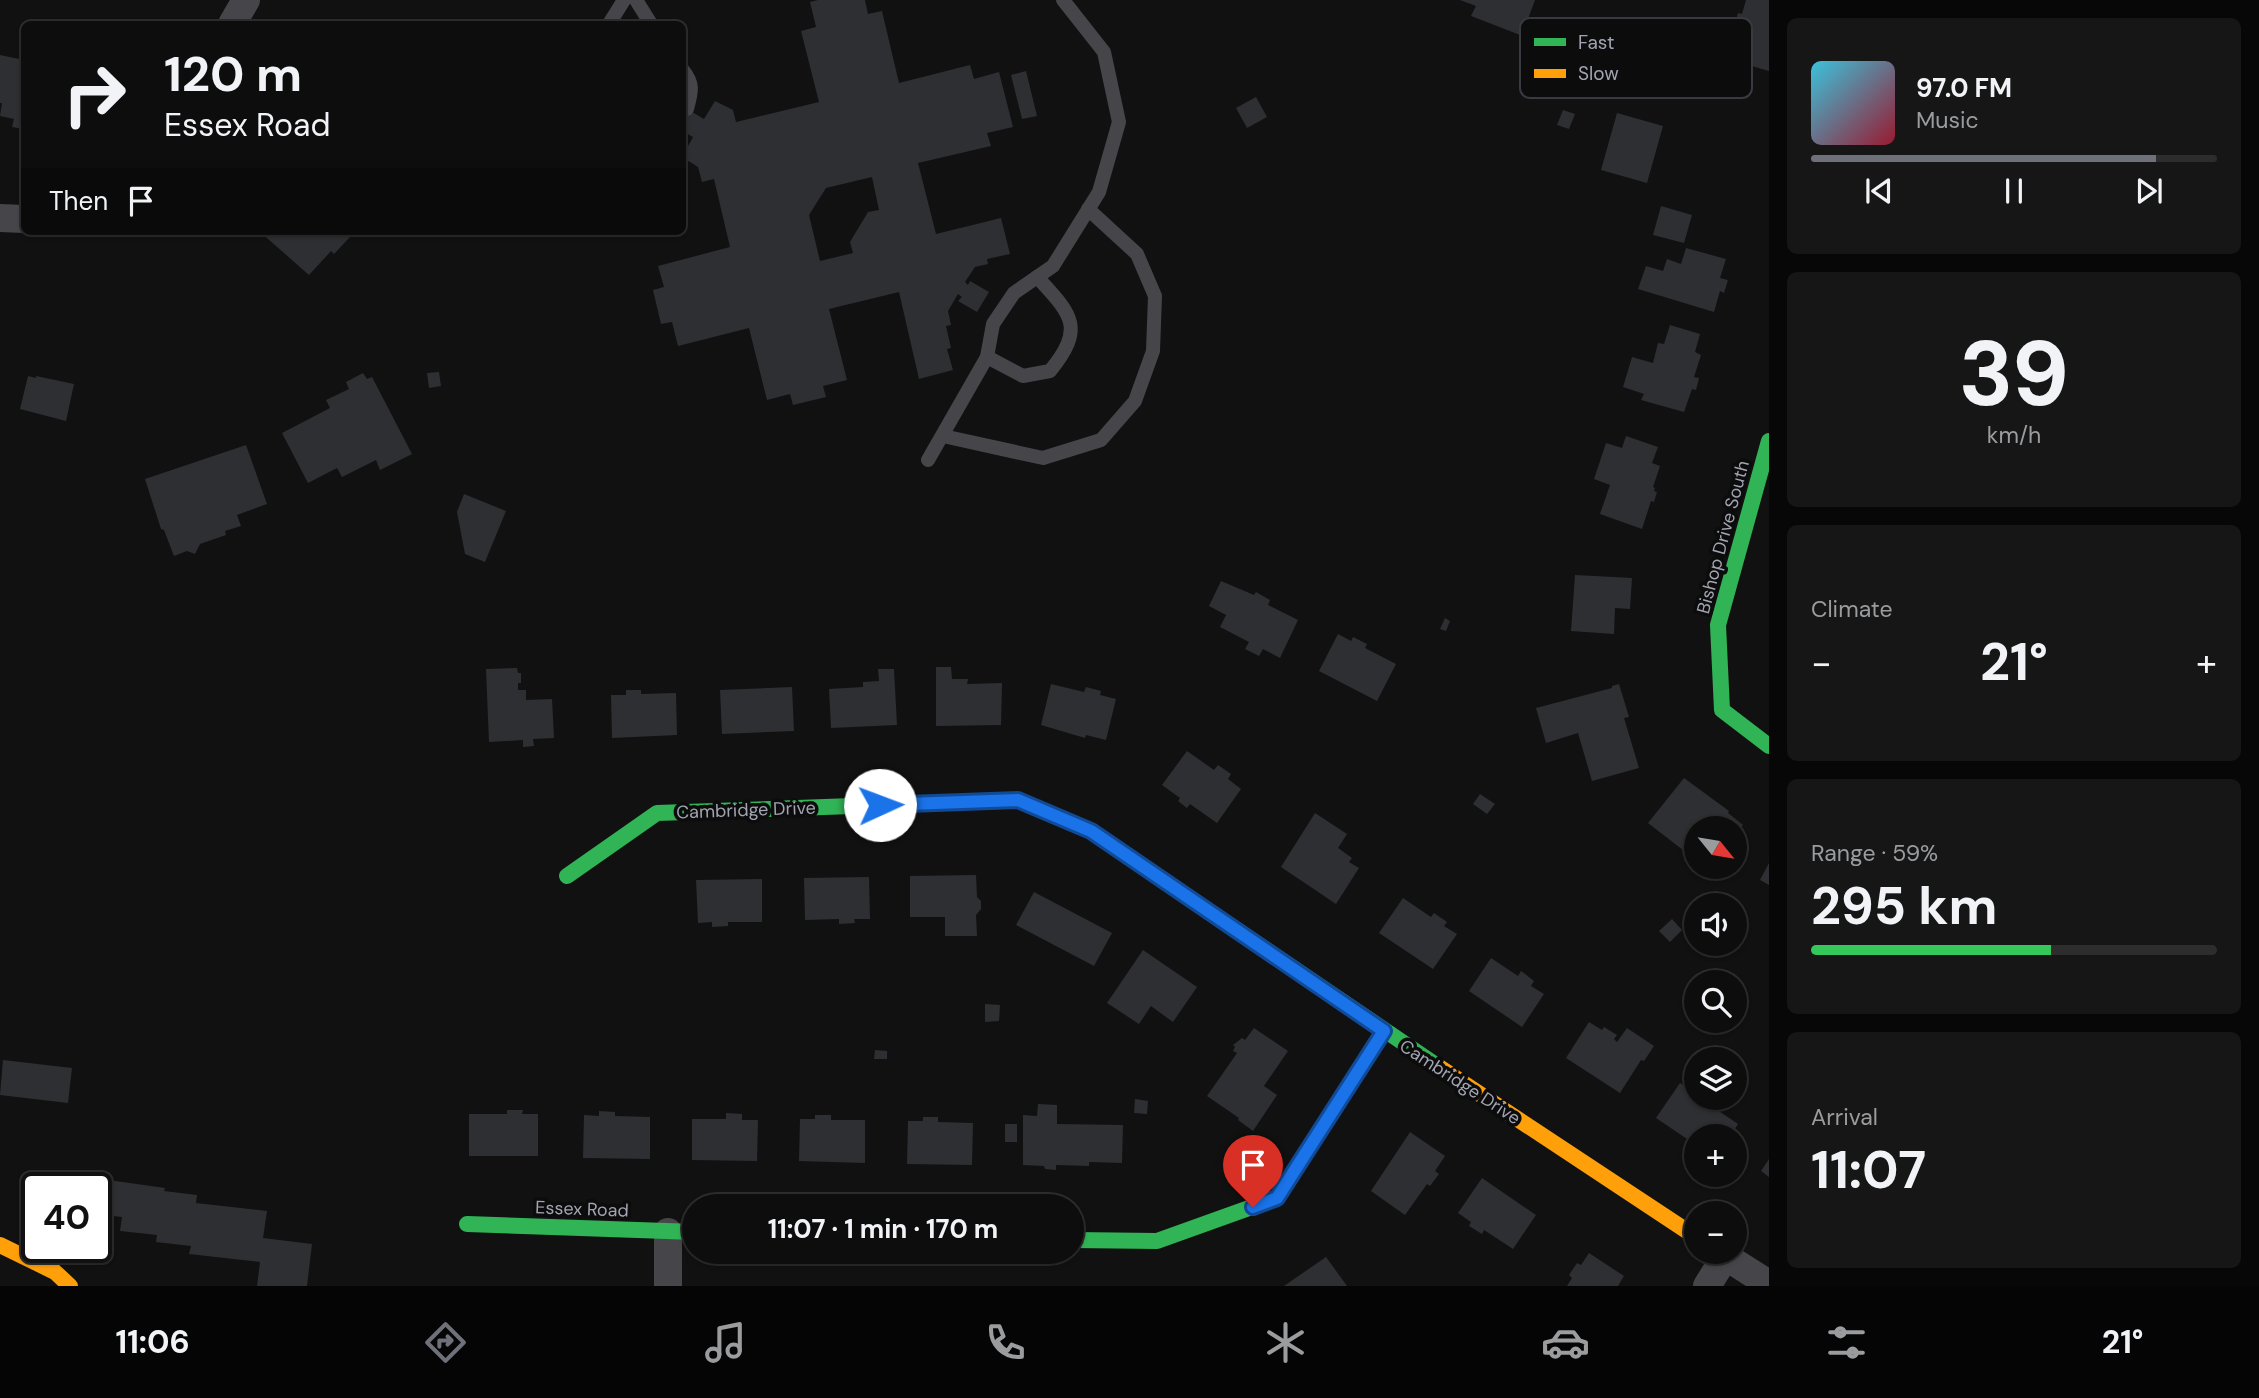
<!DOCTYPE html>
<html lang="en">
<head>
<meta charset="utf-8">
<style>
	:root { --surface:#0d0d0e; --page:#161617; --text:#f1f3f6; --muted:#9a9c9e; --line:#2d2d2e; --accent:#6f717a }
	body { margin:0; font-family:"DM Sans",sans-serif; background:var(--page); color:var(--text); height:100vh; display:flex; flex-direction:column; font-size:26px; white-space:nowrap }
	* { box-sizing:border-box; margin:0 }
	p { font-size:23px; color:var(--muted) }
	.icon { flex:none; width:38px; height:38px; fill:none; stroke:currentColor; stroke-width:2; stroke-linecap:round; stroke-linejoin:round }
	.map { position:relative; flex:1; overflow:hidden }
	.details { display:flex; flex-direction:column; gap:18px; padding:18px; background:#070708; width:490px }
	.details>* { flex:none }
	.guide { position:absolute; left:21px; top:21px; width:665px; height:214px; border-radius:10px; box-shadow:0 2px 5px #0004,0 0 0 2px var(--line); background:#0d0d0e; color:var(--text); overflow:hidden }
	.needle { width:46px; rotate:120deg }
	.tools { position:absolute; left:1684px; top:816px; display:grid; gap:14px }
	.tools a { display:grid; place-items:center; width:63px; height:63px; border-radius:50%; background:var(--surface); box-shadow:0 2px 5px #0004,0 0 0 2px var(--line); font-size:35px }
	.speed { position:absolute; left:21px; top:1172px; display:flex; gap:14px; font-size:35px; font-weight:700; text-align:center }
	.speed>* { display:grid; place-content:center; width:91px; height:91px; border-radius:50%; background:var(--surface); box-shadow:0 2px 5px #0004,0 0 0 2px var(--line); line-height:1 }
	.speed .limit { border:4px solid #111; border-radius:10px; background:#fff; color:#111 }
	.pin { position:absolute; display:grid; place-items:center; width:60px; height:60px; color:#fff; margin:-72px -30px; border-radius:50% 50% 50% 0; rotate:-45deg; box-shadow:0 0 7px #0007 }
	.pin .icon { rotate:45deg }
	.me { position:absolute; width:77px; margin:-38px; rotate:88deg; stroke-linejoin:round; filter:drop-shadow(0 0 5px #0008) }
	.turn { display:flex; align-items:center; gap:24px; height:147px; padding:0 28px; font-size:32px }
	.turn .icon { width:91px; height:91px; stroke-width:2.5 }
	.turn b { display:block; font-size:49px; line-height:60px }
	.then { display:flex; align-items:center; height:66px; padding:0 28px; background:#0003; gap:14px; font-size:26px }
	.big { font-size:52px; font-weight:700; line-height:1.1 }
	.details .card { flex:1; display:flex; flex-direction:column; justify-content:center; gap:10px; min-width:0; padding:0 24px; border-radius:10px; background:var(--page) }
	.details .dial { align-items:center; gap:0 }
	.dial b { font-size:91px; line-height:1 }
	.song { display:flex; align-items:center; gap:21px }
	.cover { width:84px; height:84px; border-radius:10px; background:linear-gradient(135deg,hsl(190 70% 55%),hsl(350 70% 35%)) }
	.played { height:7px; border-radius:4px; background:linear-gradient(90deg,var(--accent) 85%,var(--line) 85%) }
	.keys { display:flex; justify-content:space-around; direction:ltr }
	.heat { display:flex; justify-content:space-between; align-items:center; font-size:38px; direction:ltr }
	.charge { height:10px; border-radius:5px; background:linear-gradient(90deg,#34c759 59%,var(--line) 0) }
	.trip { position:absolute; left:682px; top:1194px; width:402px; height:70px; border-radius:35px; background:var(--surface); box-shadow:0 2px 5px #0004,0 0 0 2px var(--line); font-weight:700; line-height:70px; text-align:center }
	.menu { display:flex; height:112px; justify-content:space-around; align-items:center; background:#050506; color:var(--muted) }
	.menu .icon { width:49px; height:49px }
	.menu .selected { color:var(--accent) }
	.menu b { font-size:32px; color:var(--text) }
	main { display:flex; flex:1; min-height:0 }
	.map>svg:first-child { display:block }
	.building { fill:#2e2f32; fill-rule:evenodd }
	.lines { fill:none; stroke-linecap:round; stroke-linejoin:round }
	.lane { stroke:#46464a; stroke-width:14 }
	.street { stroke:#46464a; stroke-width:28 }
	.fast { stroke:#30b455; stroke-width:16 }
	.slow { stroke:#ff9f0a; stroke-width:16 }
	.route-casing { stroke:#114b97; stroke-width:18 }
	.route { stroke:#1a73e8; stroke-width:12 }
	.labels { text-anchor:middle; stroke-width:7; stroke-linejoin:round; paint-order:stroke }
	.street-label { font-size:18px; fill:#a2a4b2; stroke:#0c0c0d }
	.key { fill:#0c0c0d; stroke:#393a3f; stroke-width:2 }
	.key-label { font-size:19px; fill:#a2a4b2 }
</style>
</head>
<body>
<main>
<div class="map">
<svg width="1769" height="1286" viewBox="0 0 1769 1286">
	<rect width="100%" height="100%" fill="#111112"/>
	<g class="building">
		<path d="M818 0H865L868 14 882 11 899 83 970 65 974 79 999 72 1013 127 987 133 991 146 918 163 936 234 1001 218 1010 254 987 259 988 264 975 267 965 282 968 285 970 281 989 292 977 312 958 301 962 297 958 294 948 311 951 325 946 326 951 348 947 349 953 370 919 379 899 292 829 309 847 380 823 386 826 397 793 405 790 394 767 400 749 328 678 346 672 322 661 324 653 290 664 287 658 266 730 247 714 179 702 182 698 167 682 157 693 137 682 131V106L704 119 715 101 733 110 736 122 819 102 801 31 816 27 810 2ZM872 177 879 210 868 212 850 242 853 253 820 261 809 215 826 188Z"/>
		<path d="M1460 0H1535L1528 19 1557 30 1560 22 1590 34 1576 70 1546 59 1551 47 1471 16 1476 6Z"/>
		<path d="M1746 0H1769V71L1741 63 1740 70 1732 68 1734 61 1725 58 1738 13 1742 14Z"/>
		<path d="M0 55 24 60V129L12 127 14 119 0 116 2 103H0Z"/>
		<path d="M1026 71 1037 116 1022 119 1011 75Z"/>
		<path d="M1256 97 1267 117 1247 128 1236 108Z"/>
		<path d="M1563 110 1575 114 1569 129 1557 125Z"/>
		<path d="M1617 113 1663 126 1647 183 1601 170Z"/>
		<path d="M1661 206 1692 215 1684 243 1653 235Z"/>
		<path d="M259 231H349L347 234 350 237 334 254 331 251 309 275Z"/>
		<path d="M1686 248 1726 259 1720 278 1728 280 1724 293 1720 291 1714 312 1638 289 1646 266 1663 271 1667 259 1681 264Z"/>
		<path d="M1670 325 1700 334 1695 352 1701 355 1694 377 1699 378 1696 390 1692 389 1684 412 1641 400 1644 394 1623 387 1632 357 1653 363 1658 343 1664 344Z"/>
		<path d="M439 372 441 386 429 388 427 373Z"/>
		<path d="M363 373 367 379 372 377 412 454 380 470 376 460 342 477 337 468 308 483 282 433 330 408 326 400 349 389 346 382Z"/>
		<path d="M28 376 36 378V376L74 384 66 421 20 409Z"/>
		<path d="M1626 436 1658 447 1652 463 1660 466 1653 487 1655 488 1654 491 1657 492 1654 502 1651 501 1642 529 1600 514 1610 485 1594 479 1606 443 1622 448Z"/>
		<path d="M246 445 267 504 237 515 241 526 225 531 226 535 200 544 195 554 187 551 174 556 164 530 161 529 145 479Z"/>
		<path d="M464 494 506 511 485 562 465 554 457 512Z"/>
		<path d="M1575 575 1632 578 1630 609 1615 608 1614 634 1571 631Z"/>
		<path d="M1221 581 1254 595 1256 592 1270 600 1268 605 1298 620 1280 658 1263 649 1259 656 1245 649 1249 642 1220 627 1226 615 1209 606Z"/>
		<path d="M1445 618 1450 621 1446 631 1440 629Z"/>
		<path d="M1338 634 1351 641 1353 637 1367 644 1365 648 1396 664 1377 701 1319 671Z"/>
		<path d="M936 667H951L952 679H968L967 684 1002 683 1001 725 936 726Z"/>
		<path d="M517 668 518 673H521V683H518V690H526V700L552 699 554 738 533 739 534 746 523 747V740L489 742 486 669Z"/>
		<path d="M878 669H894L897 725 831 728 829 689 863 687V682L879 681Z"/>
		<path d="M1051 684 1084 692 1086 687 1101 691 1100 695 1116 699 1106 740 1086 735 1085 738 1041 725Z"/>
		<path d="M1619 684 1629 717 1624 718 1639 768 1592 781 1578 733 1546 743 1536 708 1612 688V686Z"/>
		<path d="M792 687 794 731 722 734 720 690Z"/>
		<path d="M626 690H641V694L676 693 677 735 612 738 611 695H626Z"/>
		<path d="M1187 751 1214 770 1218 765 1231 774 1228 779 1241 789 1217 823 1190 804 1187 808 1178 801 1180 798 1162 785Z"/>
		<path d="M1684 778 1729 811 1728 813 1743 825 1734 835V828H1696V852L1692 857 1648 823Z"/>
		<path d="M1480 794 1495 804 1487 814 1473 804Z"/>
		<path d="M1315 813 1347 834 1338 848 1352 858 1349 862 1359 868 1336 904 1281 867Z"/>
		<path d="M1769 863V885L1760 880Z"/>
		<path d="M976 875 977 897 981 901V909L976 915 977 936H945V917H910V876Z"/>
		<path d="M869 877 870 919H854L855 923 839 924V919L805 920 804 878Z"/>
		<path d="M762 879V922H728V926L712 927V922L698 923 696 880Z"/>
		<path d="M1034 892 1112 933 1094 966 1016 925Z"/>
		<path d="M1403 898 1431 917 1434 913 1447 922 1444 926 1457 934 1433 969 1379 933Z"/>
		<path d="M1672 919 1682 930 1670 942 1659 931Z"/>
		<path d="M1143 950 1197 987 1173 1022 1151 1006 1139 1024 1107 1003Z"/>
		<path d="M1491 958 1518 976 1521 971 1534 981 1531 986 1544 994 1522 1027 1469 991Z"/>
		<path d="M985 1004 1000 1005 999 1021 985 1022Z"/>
		<path d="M1705 1020H1721L1713 1031 1703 1023Z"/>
		<path d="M1589 1022 1602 1030 1604 1027 1617 1035 1614 1039 1617 1042 1627 1028 1654 1046 1644 1061 1641 1060 1620 1093 1566 1058Z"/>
		<path d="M1254 1028 1288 1051 1264 1086 1277 1095 1253 1131 1238 1120 1239 1118 1207 1096 1237 1053 1233 1051 1235 1047 1233 1045 1242 1038 1245 1040Z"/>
		<path d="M875 1050 887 1051V1059H874Z"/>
		<path d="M3 1060 72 1068 68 1103 0 1095Z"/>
		<path d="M1680 1083 1696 1094V1097H1710L1707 1103 1738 1124 1730 1136H1696V1145L1656 1118Z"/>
		<path d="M1135 1099 1148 1101 1147 1114 1134 1113Z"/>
		<path d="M1038 1104 1057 1105V1124L1123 1125 1122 1163 1089 1162V1166L1056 1165V1170L1045 1169 1044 1166 1023 1165V1115L1037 1116Z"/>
		<path d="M507 1110H523L522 1114H538V1156H469V1114H507Z"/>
		<path d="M599 1111 615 1112V1116L650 1117V1159L583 1158 584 1115 599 1116Z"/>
		<path d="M726 1113 742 1114V1120H758L757 1161 692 1160V1119H726Z"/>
		<path d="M815 1115H831V1120H865V1163L799 1161 800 1119H815Z"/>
		<path d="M923 1117H938V1122L973 1123 972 1165 907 1164 908 1121H923Z"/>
		<rect x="1005" y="1124" width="12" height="18"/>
		<path d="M1410 1132 1445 1156 1435 1171 1439 1174 1430 1186 1427 1184 1405 1215 1371 1191Z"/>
		<path d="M1769 1159V1177L1761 1171Z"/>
		<path d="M80 1176 165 1188 164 1191 197 1195 196 1203 267 1211 263 1238 312 1244 307 1286H257L260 1262 189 1254 191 1246 156 1242 157 1235 120 1231 122 1217 96 1214V1188H79Z"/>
		<path d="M1482 1178 1536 1215 1513 1249 1484 1230 1482 1234 1469 1226 1471 1222 1458 1213Z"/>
		<path d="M1589 1253 1624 1276 1618 1286H1567L1572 1278 1569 1275 1577 1263 1581 1265Z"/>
		<path d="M1326 1257 1347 1286H1284Z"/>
	</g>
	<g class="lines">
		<g class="lane">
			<path d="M636 0 651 24"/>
			<path d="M609 24 624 0"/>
			<path d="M682 69C694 83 692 91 687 109"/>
			<path d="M987 357 1023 376 1050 371C1086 327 1071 314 1037 277"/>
			<path d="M943 436 1043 458 1101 440 1135 401 1153 351 1155 296 1137 254 1088 209"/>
			<path d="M928 460 987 357 993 324 1014 293 1053 266 1099 192 1119 122 1104 52 1063 0"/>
		</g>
		<g class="street">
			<path d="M232 24 246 0"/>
			<path d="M0 218 24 219"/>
			<path d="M1717 1251 1769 1284"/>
			<path d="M668 1286V1232"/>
			<path d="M1707 1286 1725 1257"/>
		</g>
		<g class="fast">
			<path d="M1769 441 1718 625 1722 710 1769 746"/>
			<path d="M567 876 657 813 1018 800 1091 831 1439 1067"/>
			<path d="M467 1224 695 1232"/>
			<path d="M1073 1240 1157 1241 1277 1198 1384 1031"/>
		</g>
		<g class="slow">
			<path d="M1439 1067 1696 1237"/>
			<path d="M0 1245 55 1272 70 1286"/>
		</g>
	</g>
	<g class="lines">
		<g class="route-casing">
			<path id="route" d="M880 805 1018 800 1091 831 1384 1031 1277 1198 1253 1207"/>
		</g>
		<use href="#route" class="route"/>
	</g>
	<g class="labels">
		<g class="street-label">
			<text transform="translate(1723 537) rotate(-75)" y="6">Bishop Drive South</text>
			<text transform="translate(746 810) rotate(-2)" y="6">Cambridge Drive</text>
			<text transform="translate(1460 1082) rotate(33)" y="6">Cambridge Drive</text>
			<text transform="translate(582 1209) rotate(2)" y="6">Essex Road</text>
		</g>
	</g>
	<rect x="1520" y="18" width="232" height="80" rx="10" class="key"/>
	<rect x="1534" y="38" width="32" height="8" fill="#30b455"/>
	<rect x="1534" y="69" width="32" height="9" fill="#ff9f0a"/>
	<g class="key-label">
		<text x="1578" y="49">Fast</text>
		<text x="1578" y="80">Slow</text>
	</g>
</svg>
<div class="tools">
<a><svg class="needle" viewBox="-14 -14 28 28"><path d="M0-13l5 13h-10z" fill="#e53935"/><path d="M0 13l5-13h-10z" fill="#9a9c9e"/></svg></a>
<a><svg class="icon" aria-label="sound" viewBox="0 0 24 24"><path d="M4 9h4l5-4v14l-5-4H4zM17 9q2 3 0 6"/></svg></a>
<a><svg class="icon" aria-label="search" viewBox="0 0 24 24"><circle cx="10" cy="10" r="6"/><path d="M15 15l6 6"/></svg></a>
<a><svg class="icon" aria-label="layers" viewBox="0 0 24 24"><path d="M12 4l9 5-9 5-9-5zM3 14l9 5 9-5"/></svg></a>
<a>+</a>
<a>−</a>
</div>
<div class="speed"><div class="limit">40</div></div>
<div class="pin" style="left:1253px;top:1207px;background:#d93025"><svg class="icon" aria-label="arrive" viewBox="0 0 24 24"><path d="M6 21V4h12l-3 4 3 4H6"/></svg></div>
<svg class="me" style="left:880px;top:805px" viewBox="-20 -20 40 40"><circle r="19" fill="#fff"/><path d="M0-13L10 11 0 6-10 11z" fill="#1a73e8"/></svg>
<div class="trip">11:07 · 1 min · 170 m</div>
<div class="guide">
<div class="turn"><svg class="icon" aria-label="right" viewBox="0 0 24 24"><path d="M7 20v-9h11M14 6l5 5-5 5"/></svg><div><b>120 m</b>Essex Road</div></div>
<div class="then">Then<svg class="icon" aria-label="arrive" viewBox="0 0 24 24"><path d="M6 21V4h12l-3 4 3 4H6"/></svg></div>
</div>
</div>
<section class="details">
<div class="card">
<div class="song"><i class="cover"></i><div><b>97.0 FM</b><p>Music</p></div></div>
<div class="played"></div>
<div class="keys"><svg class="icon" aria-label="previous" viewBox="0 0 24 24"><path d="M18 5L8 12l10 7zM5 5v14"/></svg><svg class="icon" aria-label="pause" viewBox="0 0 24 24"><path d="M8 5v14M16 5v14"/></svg><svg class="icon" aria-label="next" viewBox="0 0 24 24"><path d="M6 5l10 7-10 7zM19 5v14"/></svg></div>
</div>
<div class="card dial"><b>39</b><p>km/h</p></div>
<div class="card"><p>Climate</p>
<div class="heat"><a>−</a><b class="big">21°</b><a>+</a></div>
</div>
<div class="card"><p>Range · 59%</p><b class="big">295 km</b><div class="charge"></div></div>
<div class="card"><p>Arrival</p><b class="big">11:07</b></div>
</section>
</main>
<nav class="menu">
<b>11:06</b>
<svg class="icon selected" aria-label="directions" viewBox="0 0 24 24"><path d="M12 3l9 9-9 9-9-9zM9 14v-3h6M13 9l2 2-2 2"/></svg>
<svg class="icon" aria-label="music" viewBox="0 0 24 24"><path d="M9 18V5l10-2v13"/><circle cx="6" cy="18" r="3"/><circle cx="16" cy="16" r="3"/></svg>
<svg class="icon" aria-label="phone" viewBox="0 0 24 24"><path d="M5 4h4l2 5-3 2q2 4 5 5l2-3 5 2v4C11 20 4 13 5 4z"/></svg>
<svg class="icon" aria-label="climate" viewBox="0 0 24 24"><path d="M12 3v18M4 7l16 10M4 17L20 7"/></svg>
<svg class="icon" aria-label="car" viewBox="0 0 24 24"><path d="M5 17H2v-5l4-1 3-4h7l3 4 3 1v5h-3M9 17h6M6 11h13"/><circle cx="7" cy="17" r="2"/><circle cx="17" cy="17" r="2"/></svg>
<svg class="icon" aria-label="filters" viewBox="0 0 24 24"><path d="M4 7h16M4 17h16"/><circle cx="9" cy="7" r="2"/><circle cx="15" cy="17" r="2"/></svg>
<b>21°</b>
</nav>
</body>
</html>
